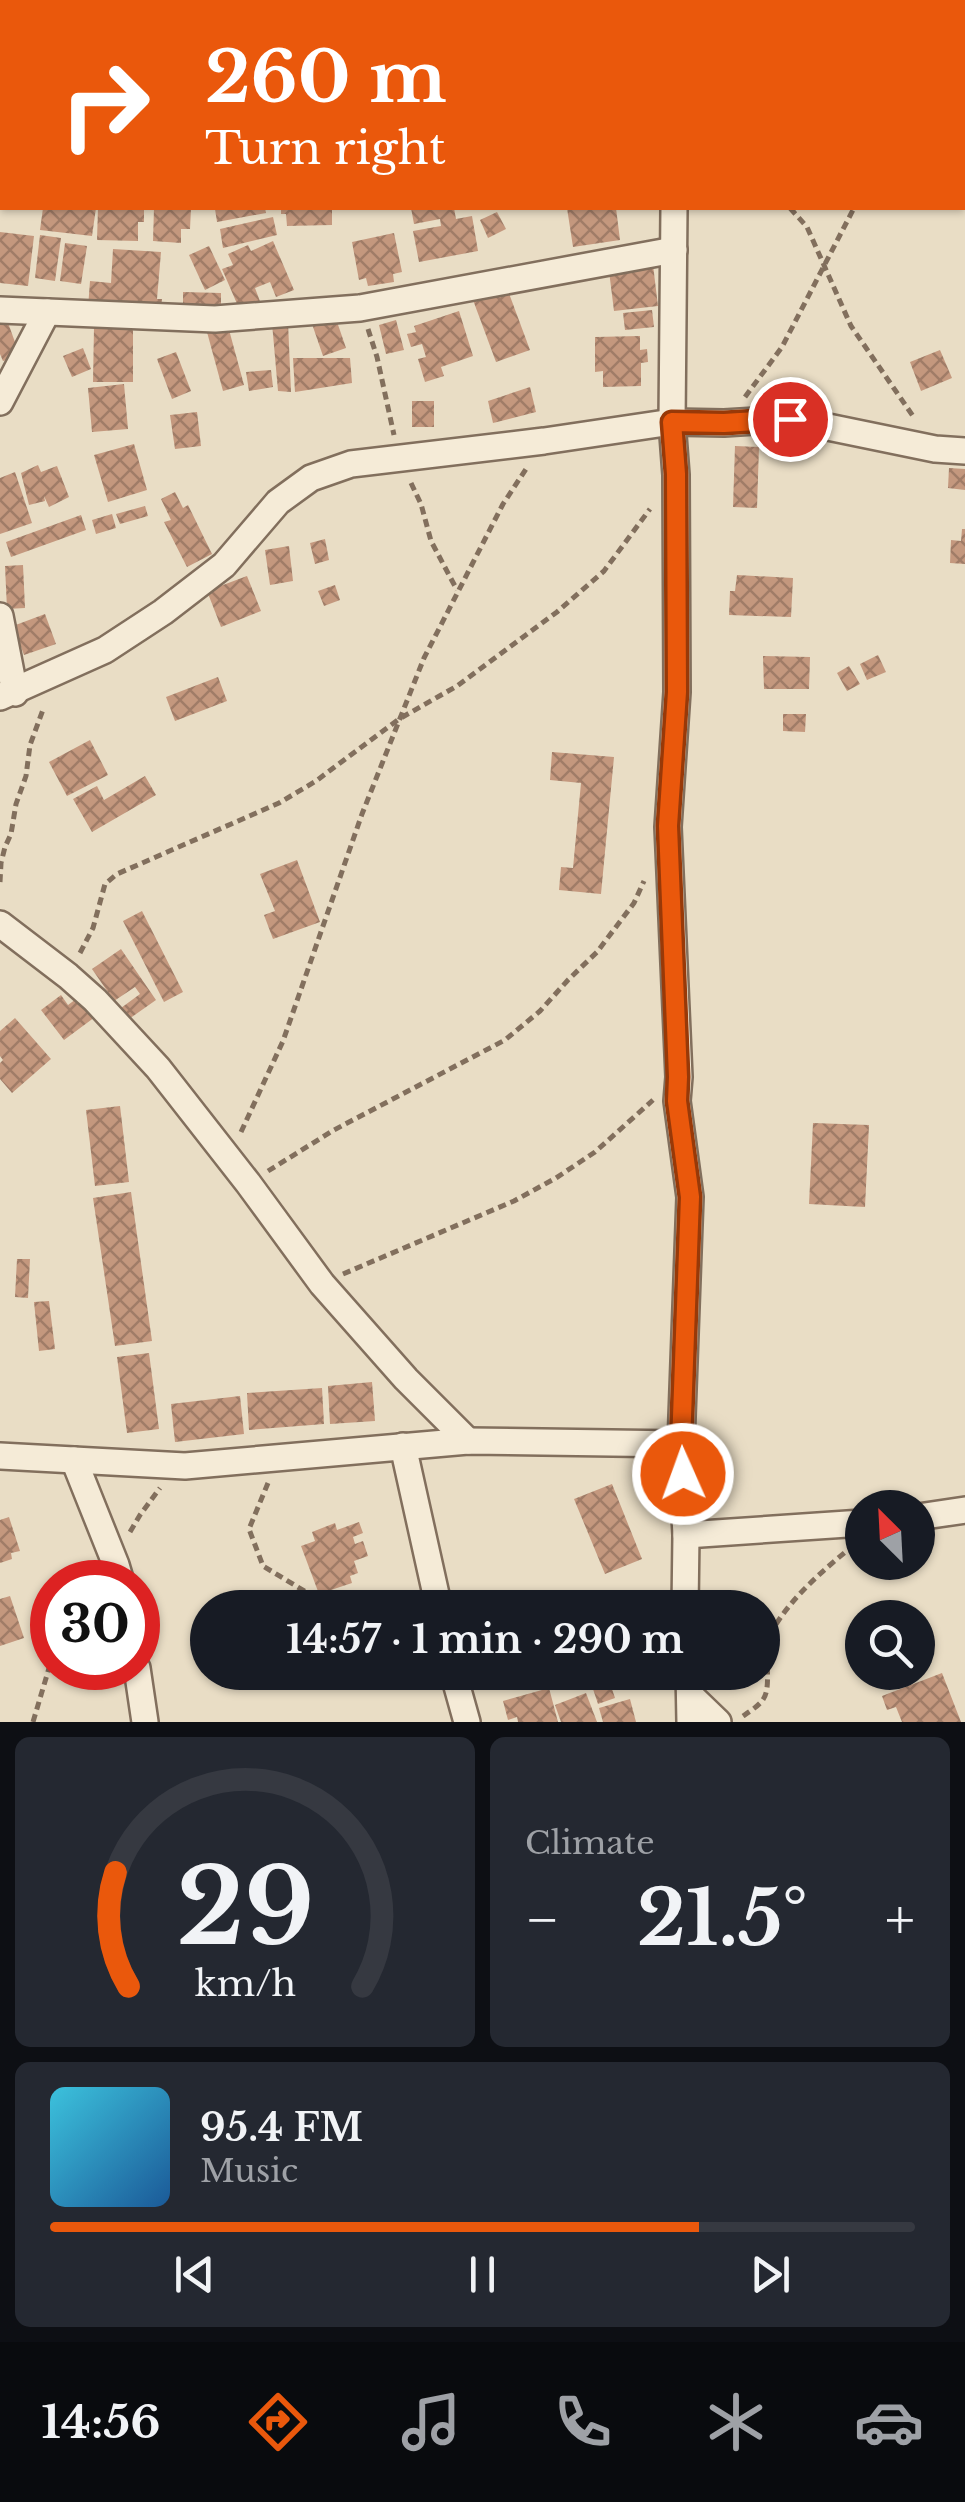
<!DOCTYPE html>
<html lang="en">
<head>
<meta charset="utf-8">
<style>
	:root { --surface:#171b24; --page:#242831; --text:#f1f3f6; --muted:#9ea1a6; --line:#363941; --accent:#ea580c }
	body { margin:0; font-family:"Libre Baskerville",serif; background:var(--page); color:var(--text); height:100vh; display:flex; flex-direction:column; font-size:38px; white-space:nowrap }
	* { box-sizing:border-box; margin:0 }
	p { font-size:32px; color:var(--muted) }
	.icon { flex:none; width:55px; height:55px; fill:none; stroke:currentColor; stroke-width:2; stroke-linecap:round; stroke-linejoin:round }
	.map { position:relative; height:1722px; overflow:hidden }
	.side { display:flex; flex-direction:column; gap:15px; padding:15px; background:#0d0f14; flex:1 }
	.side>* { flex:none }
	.top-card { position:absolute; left:0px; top:0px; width:965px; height:210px; box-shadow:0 2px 8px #0004; background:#ea580c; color:#fff; overflow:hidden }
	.needle { width:65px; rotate:336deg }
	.buttons { position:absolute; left:845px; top:1490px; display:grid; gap:20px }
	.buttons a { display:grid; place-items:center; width:90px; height:90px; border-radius:50%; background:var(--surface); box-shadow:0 2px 8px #0004; font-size:50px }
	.speed { position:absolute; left:30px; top:1560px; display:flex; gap:20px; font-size:50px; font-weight:700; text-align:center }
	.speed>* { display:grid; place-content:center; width:130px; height:130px; border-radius:50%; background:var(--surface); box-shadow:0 2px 8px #0004; line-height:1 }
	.speed .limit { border:15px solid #d22; background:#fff; color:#111 }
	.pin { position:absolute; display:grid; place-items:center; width:85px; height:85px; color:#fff; margin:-42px; border:5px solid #fff; border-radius:50%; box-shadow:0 2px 10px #0007 }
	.me { position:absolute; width:110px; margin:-55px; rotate:358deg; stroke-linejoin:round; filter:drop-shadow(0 0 8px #0008) }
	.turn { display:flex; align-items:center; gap:35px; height:210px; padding:0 40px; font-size:45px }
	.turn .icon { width:130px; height:130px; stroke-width:2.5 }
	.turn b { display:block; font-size:70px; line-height:85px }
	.big { font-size:75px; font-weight:800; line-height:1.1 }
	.side .tile { flex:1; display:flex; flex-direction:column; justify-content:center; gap:15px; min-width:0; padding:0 35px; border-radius:15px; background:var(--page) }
	.side .dial { align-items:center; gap:0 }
	.dial svg { height:260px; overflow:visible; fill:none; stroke:var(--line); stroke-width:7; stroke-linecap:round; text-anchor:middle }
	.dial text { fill:var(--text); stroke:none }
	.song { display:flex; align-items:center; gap:30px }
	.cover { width:120px; height:120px; border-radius:15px; background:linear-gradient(135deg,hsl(190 70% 55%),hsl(210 70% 35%)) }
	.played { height:10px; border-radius:5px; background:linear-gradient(90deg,var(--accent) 75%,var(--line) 75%) }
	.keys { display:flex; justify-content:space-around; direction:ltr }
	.heat { display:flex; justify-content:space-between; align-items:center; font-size:55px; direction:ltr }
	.side .tiles { flex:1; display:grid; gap:15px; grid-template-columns:1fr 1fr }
	.tile:last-child { grid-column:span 2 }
	.trip { position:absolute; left:190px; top:1590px; width:590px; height:100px; border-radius:50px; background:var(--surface); box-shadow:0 2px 8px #0004; font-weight:800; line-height:100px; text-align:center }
	.dock { display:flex; height:160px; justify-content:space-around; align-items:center; background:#090b0e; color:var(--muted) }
	.dock .icon { width:70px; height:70px }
	.dock .current { color:var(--accent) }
	.dock b { font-size:45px; color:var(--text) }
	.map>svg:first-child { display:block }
	.building { fill:url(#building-cross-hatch) }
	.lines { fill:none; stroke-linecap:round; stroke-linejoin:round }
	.minor-casing { stroke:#826f5d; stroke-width:30 }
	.path { stroke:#826f5d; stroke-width:5; stroke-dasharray:8 5; stroke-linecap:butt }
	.minor { stroke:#f5ebd7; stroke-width:25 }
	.route-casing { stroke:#983908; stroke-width:25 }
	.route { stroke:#ea580c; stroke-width:18 }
</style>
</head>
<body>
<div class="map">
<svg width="965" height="1722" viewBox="0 0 965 1722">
	<defs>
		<pattern id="building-cross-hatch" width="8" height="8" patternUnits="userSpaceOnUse" patternTransform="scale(2.5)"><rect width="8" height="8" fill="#c4987e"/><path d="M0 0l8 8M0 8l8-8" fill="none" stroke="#a07c67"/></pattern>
	</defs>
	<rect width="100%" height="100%" fill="#e9ddc5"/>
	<g class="building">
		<path d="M43 208H96L92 236 40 230Z"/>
		<path d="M98 208H144V222H138V241L97 240Z"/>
		<path d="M154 208H191L190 229H181V243L153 241Z"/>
		<path d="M217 208H265L266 213 217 222 215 209Z"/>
		<path d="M281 208H332V225L287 226 286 214H281Z"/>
		<path d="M411 208H454L456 219 472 216 478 251 419 262 413 231 441 226 440 219 414 224Z"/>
		<path d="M567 208H616L620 240 573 247Z"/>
		<path d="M497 212 506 229 488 238 480 220Z"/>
		<path d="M273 217 277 235 223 248 220 229Z"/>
		<path d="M0 232 34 236 28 286 0 283Z"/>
		<path d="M394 233 402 272 393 274 394 282 368 286 366 278 359 280 352 242Z"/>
		<path d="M40 235 61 238 55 281 35 278Z"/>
		<path d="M273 241 294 290 276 297 270 282 255 288 261 304 241 313 222 269 233 265 228 254 248 245 251 251Z"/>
		<path d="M65 243 87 246 81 284 60 281Z"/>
		<path d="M209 246 225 280 205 290 189 255Z"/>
		<path d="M113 249 161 252 157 299H162L161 307 88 308 90 281 111 283Z"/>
		<path d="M653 265 658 306 614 311 609 271Z"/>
		<path d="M507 288 530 350 496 362 473 300Z"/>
		<path d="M183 292 221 293V312H183Z"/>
		<path d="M652 310 654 327 625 330 623 313Z"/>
		<path d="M459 311 473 356 441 367 444 376 425 382 418 359 426 357 422 344 411 347 407 334 416 332 414 326Z"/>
		<path d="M335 316 346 348 323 356 312 324Z"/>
		<path d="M7 320 20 356 3 361 0 354V323Z"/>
		<path d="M396 320 404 350 386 354 379 325Z"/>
		<path d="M288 322 291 392 278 391 272 323Z"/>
		<path d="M228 326 244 385 223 391 207 332Z"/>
		<path d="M94 327H133V382H93Z"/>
		<path d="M640 336V350L647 349 648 362 641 363V386L603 387V371L595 372V337Z"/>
		<path d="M83 348 91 369 72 377 63 356Z"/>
		<path d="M940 350 952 378 921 391 910 362Z"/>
		<path d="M176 352 191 391 172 399 157 359Z"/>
		<path d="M293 358H350L352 383 295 392Z"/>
		<path d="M271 370 273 387 249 391 246 372Z"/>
		<path d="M124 384 128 429 92 432 88 388Z"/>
		<path d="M530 387 536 412 493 423 488 401Z"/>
		<rect x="412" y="401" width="22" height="26"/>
		<path d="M197 412 201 446 175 449 170 415Z"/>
		<path d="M134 444 147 490 108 502 94 455Z"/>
		<path d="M735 446 759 447 757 508 733 507Z"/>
		<path d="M38 465 41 472 57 466 69 497 49 507 44 496 45 501 29 505 21 473Z"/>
		<path d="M949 468 965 469V490L948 488Z"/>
		<path d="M15 472 32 523 0 534V478Z"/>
		<path d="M175 492 183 508 188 505 212 554 187 567 164 522 171 520 161 499Z"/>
		<path d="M145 506 148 516 120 524 116 514Z"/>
		<path d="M112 514 116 528 96 534 92 520Z"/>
		<path d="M81 515 86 530 11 557 6 542Z"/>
		<path d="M962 529H965V564L950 563 951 540 961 541Z"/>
		<path d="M325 539 329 560 315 564 310 543Z"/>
		<path d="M289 546 293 581 270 585 265 550Z"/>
		<path d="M23 565 25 608 7 609 5 566Z"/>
		<path d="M737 575 793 578 791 617 729 615 730 591H735Z"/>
		<path d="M247 576 261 611 221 627 207 591Z"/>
		<path d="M335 585 340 600 324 606 318 591Z"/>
		<path d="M45 614 56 644 24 655 13 626Z"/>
		<path d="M878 655 886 672 867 680 860 664Z"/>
		<path d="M763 656 810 657 809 689H764Z"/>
		<path d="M849 666 860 684 847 691 837 673Z"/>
		<path d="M218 677 227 701 175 721 166 697Z"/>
		<path d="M783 714H806L805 732 783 731Z"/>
		<path d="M90 740 108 775 67 796 49 762Z"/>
		<path d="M552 752 614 757 601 894 559 890 561 867 573 868 581 783 550 780Z"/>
		<path d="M145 776 156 795 92 832 73 799 97 786 104 800Z"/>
		<path d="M297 860 320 922 273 939 264 915 275 911 260 874Z"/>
		<path d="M142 911 183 992 164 1002 123 921Z"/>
		<path d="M121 949 156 1000 129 1019 121 1008 140 994 135 987 114 1001 92 969Z"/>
		<path d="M61 995 68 1005 80 996 95 1017 64 1040 41 1010Z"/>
		<path d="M15 1018 51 1059 12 1093 0 1079V1063L3 1060 0 1056V1031Z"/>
		<path d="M120 1106 129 1182 95 1186 86 1110Z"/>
		<path d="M813 1123 869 1125 865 1207 809 1204Z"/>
		<path d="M131 1192 152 1341 115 1346 93 1198Z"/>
		<path d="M17 1259H30L28 1298 15 1297Z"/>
		<path d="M49 1301 55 1349 39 1351 34 1302Z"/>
		<path d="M149 1353 159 1429 127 1433 117 1357Z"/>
		<path d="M372 1382 375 1421 330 1424 328 1386Z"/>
		<path d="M322 1388 324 1424 249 1430 247 1393Z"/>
		<path d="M240 1396 244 1434 175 1442 171 1404Z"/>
		<path d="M612 1484 642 1559 605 1574 574 1499Z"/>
		<path d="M9 1517 20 1551 11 1553 12 1559 0 1563V1520Z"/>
		<path d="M359 1522 363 1533 353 1537 355 1544 363 1541 368 1556 354 1561 358 1573 350 1576 352 1583 319 1594 301 1546 315 1541 312 1532 335 1523 337 1530Z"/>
		<path d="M10 1596 24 1638 0 1646V1599Z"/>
		<path d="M942 1673 961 1722H902L896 1707 887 1710 882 1696Z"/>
		<path d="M610 1683 615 1698 598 1704 593 1689Z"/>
		<path d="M549 1688 558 1722H518L517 1717 508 1720 503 1701Z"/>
		<path d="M586 1693 597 1722H561L555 1705Z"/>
		<path d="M630 1699 636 1722H603L599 1708Z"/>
	</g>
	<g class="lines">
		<g class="minor-casing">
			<g id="minor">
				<path d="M662 0V2"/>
				<path d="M503 2 520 0"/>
				<path d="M0 28H2"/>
				<path d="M0 157 2 158"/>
				<path d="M674 208 672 422 676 475 677 692 668 827 679 1077 677 1101 690 1197 681 1444 686 1535 685 1608"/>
				<path d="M0 310 215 319 360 308 674 250"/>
				<path d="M0 402 47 312"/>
				<path d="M0 616 15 693"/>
				<path d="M0 697 105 650 163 612 224 565 278 502 311 478 351 464 544 441 672 422 724 423 789 419 935 449 965 451"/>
				<path d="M0 924 68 976 95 1000 158 1068 248 1183 322 1284 406 1379 468 1441"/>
				<path d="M403 1446 439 1608"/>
				<path d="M0 1456 185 1466 468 1441 681 1444"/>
				<path d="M74 1460 116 1565 121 1582"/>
				<path d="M918 1517 965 1510"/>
				<path d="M686 1535 862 1523"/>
				<path d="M137 1668 145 1722"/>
				<path d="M453 1672 467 1722"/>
				<path d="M689 1672 690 1722"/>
				<path d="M691 1696 718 1722"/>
			</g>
		</g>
		<g class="path">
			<path d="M279 2 281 0"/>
			<path d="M962 67H965"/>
			<path d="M790 208 807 227 851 326 915 419"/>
			<path d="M368 329 377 357 394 435"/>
			<path d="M745 397 782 347 854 208"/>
			<path d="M411 483 421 504 431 541 457 590"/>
			<path d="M0 882 1 863 5 847 11 834 16 804 26 776 30 745 44 707"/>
			<path d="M80 953 93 928 105 884 117 874 279 803 316 781 399 719 457 686 557 612 604 571 650 509"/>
			<path d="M241 1132 283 1041 362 814 424 658 503 504 526 469"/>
			<path d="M268 1171 334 1130 505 1040 540 1011 568 980 597 952 634 903 644 881"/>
			<path d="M343 1274 514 1201 556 1178 595 1152 653 1100"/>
			<path d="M268 1483 249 1529 263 1566 306 1592 322 1608"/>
			<path d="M130 1532 140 1515 160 1488"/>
			<path d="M743 1716C749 1712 757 1707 762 1701 774 1687 761 1651 772 1631 790 1599 821 1572 849 1549"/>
			<path d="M33 1722 52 1658"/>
		</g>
		<use href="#minor" class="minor"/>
	</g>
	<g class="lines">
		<g class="route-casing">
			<path id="route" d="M683 1474 681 1444 690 1197 677 1101 678 1077 668 826 677 692 676 474 672 422 724 423 790 419"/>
		</g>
		<use href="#route" class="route"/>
	</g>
</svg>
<div class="buttons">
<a><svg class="needle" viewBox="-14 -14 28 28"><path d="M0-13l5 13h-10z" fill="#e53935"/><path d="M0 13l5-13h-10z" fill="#9ea1a6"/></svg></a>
<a><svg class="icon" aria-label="search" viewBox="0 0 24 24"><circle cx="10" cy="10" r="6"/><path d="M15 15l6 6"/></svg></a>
</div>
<div class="speed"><div class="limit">30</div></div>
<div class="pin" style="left:790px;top:419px;background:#d93025"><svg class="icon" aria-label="arrive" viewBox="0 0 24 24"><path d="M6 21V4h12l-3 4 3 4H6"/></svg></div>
<svg class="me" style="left:683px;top:1474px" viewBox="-20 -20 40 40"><circle r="17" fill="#ea580c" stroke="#fff" stroke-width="3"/><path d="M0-11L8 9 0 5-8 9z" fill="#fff"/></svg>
<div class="trip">14:57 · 1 min · 290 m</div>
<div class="top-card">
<div class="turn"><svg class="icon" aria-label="right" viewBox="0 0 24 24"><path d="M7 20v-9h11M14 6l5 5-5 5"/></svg><div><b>260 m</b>Turn right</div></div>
</div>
</div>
<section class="side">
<div class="tiles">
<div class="tile dial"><svg viewBox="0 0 100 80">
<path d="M14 69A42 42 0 1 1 86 69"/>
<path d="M14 69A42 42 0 0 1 10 34" stroke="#ea580c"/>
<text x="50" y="56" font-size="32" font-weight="700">29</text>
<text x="50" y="72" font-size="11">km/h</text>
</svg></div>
<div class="tile"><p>Climate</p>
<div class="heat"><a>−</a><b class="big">21.5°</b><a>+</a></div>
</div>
<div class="tile">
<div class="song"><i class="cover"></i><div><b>95.4 FM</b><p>Music</p></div></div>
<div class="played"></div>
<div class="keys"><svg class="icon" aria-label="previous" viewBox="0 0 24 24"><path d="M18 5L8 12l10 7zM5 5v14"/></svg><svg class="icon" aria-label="pause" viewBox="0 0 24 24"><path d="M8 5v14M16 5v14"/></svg><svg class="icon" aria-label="next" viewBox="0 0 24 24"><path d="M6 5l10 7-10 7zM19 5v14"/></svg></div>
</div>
</div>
</section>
<nav class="dock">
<b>14:56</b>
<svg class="icon current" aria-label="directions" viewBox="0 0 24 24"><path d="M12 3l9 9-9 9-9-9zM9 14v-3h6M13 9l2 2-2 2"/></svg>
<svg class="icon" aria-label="music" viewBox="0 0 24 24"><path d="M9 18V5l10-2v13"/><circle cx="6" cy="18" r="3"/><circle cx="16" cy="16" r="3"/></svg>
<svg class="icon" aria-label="phone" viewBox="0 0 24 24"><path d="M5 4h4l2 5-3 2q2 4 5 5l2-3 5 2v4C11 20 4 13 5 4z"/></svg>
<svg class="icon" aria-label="climate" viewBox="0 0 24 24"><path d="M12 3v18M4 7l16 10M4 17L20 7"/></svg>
<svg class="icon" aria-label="car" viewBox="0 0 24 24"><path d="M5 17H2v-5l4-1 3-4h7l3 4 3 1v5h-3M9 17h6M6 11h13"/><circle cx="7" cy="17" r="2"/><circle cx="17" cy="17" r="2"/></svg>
</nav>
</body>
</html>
